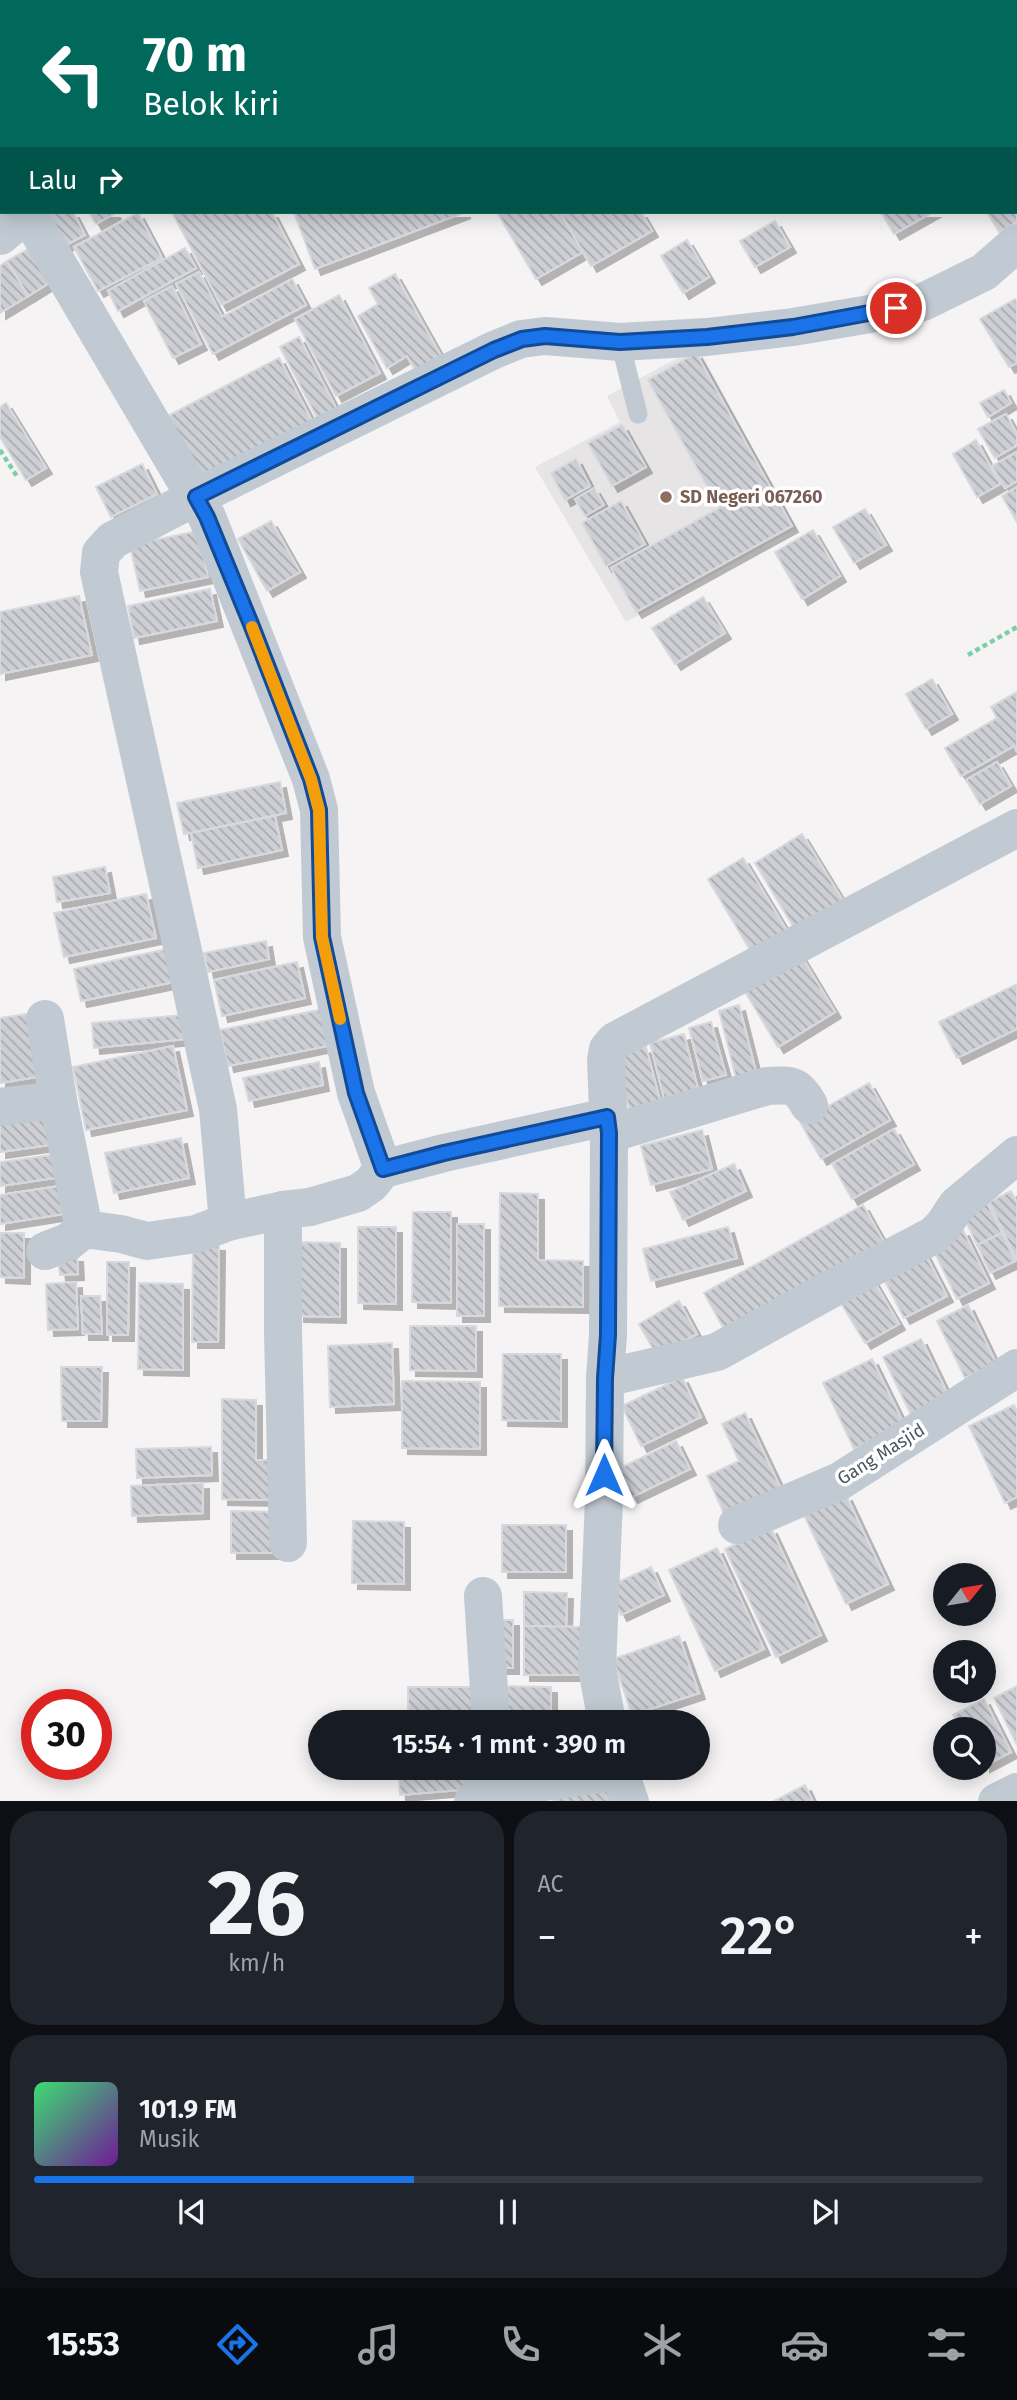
<!DOCTYPE html>
<html lang="id">
<head>
<meta charset="utf-8">
<style>
	:root { --surface:#171b24; --page:#20242c; --text:#f1f3f6; --muted:#9ea1a6; --line:#363941; --accent:#1a73e8 }
	body { margin:0; font-family:"Fira Sans",sans-serif; background:var(--page); color:var(--text); height:100vh; display:flex; flex-direction:column; font-size:26px; white-space:nowrap }
	* { box-sizing:border-box; margin:0 }
	p { font-size:23px; color:var(--muted) }
	.icon { flex:none; width:38px; height:38px; fill:none; stroke:currentColor; stroke-width:2; stroke-linecap:round; stroke-linejoin:round }
	.map { position:relative; height:1801px; overflow:hidden }
	.details { display:flex; flex-direction:column; gap:10px; padding:10px; background:#0d0f14; flex:1 }
	.details>* { flex:none }
	.hud { position:absolute; left:0px; top:0px; width:1018px; height:214px; box-shadow:0 4px 18px #0003; background:#00695c; color:#fff; overflow:hidden }
	.needle { width:46px; rotate:60deg }
	.tools { position:absolute; left:933px; top:1563px; display:grid; gap:14px }
	.tools a { display:grid; place-items:center; width:63px; height:63px; border-radius:50%; background:var(--surface); box-shadow:0 4px 18px #0003; font-size:35px }
	.speed { position:absolute; left:21px; top:1689px; display:flex; gap:14px; font-size:35px; font-weight:700; text-align:center }
	.speed>* { display:grid; place-content:center; width:91px; height:91px; border-radius:50%; background:var(--surface); box-shadow:0 4px 18px #0003; line-height:1 }
	.speed .limit { border:10px solid #d22; background:#fff; color:#111 }
	.pin { position:absolute; display:grid; place-items:center; width:60px; height:60px; color:#fff; margin:-30px; border:4px solid #fff; border-radius:50%; box-shadow:0 2px 7px #0007 }
	.me { position:absolute; width:77px; margin:-38px; rotate:0deg; stroke-linejoin:round; filter:drop-shadow(0 0 5px #0008) }
	.turn { display:flex; align-items:center; gap:24px; height:147px; padding:0 28px; font-size:32px }
	.turn .icon { width:91px; height:91px; stroke-width:2.5 }
	.turn b { display:block; font-size:49px; line-height:60px }
	.then { display:flex; align-items:center; height:66px; padding:0 28px; background:#0003; gap:14px; font-size:26px }
	.big { font-size:52px; font-weight:600; line-height:1.1 }
	.details .widget { flex:1; display:flex; flex-direction:column; justify-content:center; gap:10px; min-width:0; padding:0 24px; border-radius:28px; background:var(--page) }
	.details .dial { align-items:center; gap:0 }
	.dial b { font-size:91px; line-height:1 }
	.song { display:flex; align-items:center; gap:21px }
	.cover { width:84px; height:84px; border-radius:10px; background:linear-gradient(135deg,hsl(140 70% 55%),hsl(280 70% 35%)) }
	.played { height:7px; border-radius:4px; background:linear-gradient(90deg,var(--accent) 40%,var(--line) 40%) }
	.keys { display:flex; justify-content:space-around; direction:ltr }
	.heat { display:flex; justify-content:space-between; align-items:center; font-size:38px; direction:ltr }
	.details .tiles { flex:1; display:grid; gap:10px; grid-template-columns:1fr 1fr }
	.widget:last-child { grid-column:span 2 }
	.trip { position:absolute; left:308px; top:1710px; width:402px; height:70px; border-radius:35px; background:var(--surface); box-shadow:0 4px 18px #0003; font-weight:600; line-height:70px; text-align:center }
	.tabs { display:flex; height:112px; justify-content:space-around; align-items:center; background:#090b0e; color:var(--muted) }
	.tabs .icon { width:49px; height:49px }
	.tabs .selected { color:var(--accent) }
	.tabs b { font-size:32px; color:var(--text) }
	.map>svg:first-child { display:block }
	.education { fill:#e6e4e5 }
	.building { fill:url(#building-back-hatch); stroke:#d7d9de; stroke-width:2; filter:url(#shadow) }
	.lines { fill:none; stroke-linecap:round; stroke-linejoin:round }
	.path { stroke:#7ad0a6; stroke-width:4.5; stroke-dasharray:5 3.5; stroke-linecap:butt }
	.service { stroke:#c1cad2; stroke-width:19 }
	.minor { stroke:#c1cad2; stroke-width:38 }
	.route-casing { stroke:#114b97; stroke-width:18 }
	.route { stroke:#1a73e8; stroke-width:12 }
	.slow { stroke:#f59e0b; stroke-width:12 }
	.education-dot { fill:#8d6e63; stroke:#fff; stroke-width:2.5 }
	.labels { text-anchor:middle; stroke-width:7; stroke-linejoin:round; paint-order:stroke }
	.education-label { font-size:18px; font-weight:bold; fill:#785e54; stroke:#fff; text-anchor:start }
	.street-label { font-size:18px; fill:#4a5661; stroke:#fff }
</style>
</head>
<body>
<div class="map">
<svg width="1017" height="1802" viewBox="0 0 1017 1802">
	<defs>
		<pattern id="building-back-hatch" width="6" height="6" patternUnits="userSpaceOnUse" patternTransform="scale(1.75)"><rect width="6" height="6" fill="#cdcfd5"/><path d="M-1 5l2 2M0 0l6 6M5-1l2 2" fill="none" stroke="#a8abb0"/></pattern>
		<filter id="shadow"><feDropShadow dx="6" dy="6" stdDeviation="0" flood-color="#0004"/></filter>
	</defs>
	<rect width="100%" height="100%" fill="#f5f3f3"/>
	<path class="education" d="M698 347 796 528 626 622 535 467 620 422 607 396Z"/>
	<g class="building">
		<path d="M1017 198V222L999 232 987 212H1017Z"/>
		<path d="M48 212H73L85 235 66 245Z"/>
		<path d="M89 212H114L115 213 96 224Z"/>
		<path d="M172 212H272L299 264 221 305Z"/>
		<path d="M294 212H465L315 269Z"/>
		<path d="M497 212H560L583 252 536 279Z"/>
		<path d="M560 212H641L652 231 591 266Z"/>
		<path d="M881 212H933L894 234Z"/>
		<path d="M138 213 162 258 98 291 74 247Z"/>
		<path d="M775 221 790 247 755 267 740 241Z"/>
		<path d="M687 240 709 277 683 293 661 256Z"/>
		<path d="M33 246 54 280 28 296 7 261Z"/>
		<path d="M185 248 196 268 118 311 108 291Z"/>
		<path d="M7 261 28 296 0 313V266Z"/>
		<path d="M199 272 222 317 292 279 306 305 213 354 176 284Z"/>
		<path d="M395 274 441 356 415 370 407 356 387 368 358 316 378 304 369 288Z"/>
		<path d="M172 286 201 344 173 358 144 301Z"/>
		<path d="M339 295 380 373 336 396 295 319Z"/>
		<path d="M1015 299 1017 302V363L1009 367 980 319Z"/>
		<path d="M299 337 336 408 317 418 280 347Z"/>
		<path d="M696 353 792 526 636 612 611 568 719 508 648 380Z"/>
		<path d="M279 358 312 421 195 482 162 419Z"/>
		<path d="M1004 390 1011 403 988 417 980 403Z"/>
		<path d="M6 403 46 468 26 480 0 437V407Z"/>
		<path d="M1006 414 1017 434V445L995 458 978 429Z"/>
		<path d="M622 425 646 467 612 486 588 443Z"/>
		<path d="M976 440 1000 484 977 497 953 454Z"/>
		<path d="M1017 452V481L1005 488 992 466Z"/>
		<path d="M576 459 590 486 565 500 551 473Z"/>
		<path d="M142 464 157 494 111 517 96 487Z"/>
		<path d="M1017 487V522L1002 496Z"/>
		<path d="M594 488 604 505 585 516 575 499Z"/>
		<path d="M621 501 645 544 606 566 582 523Z"/>
		<path d="M865 509 886 545 854 563 833 527Z"/>
		<path d="M271 521 300 572 267 591 238 539Z"/>
		<path d="M813 530 840 576 802 599 775 552Z"/>
		<path d="M198 531 208 577 140 591 130 545Z"/>
		<path d="M210 589 217 621 134 638 128 606Z"/>
		<path d="M79 596 92 655 0 674V612Z"/>
		<path d="M703 597 725 633 675 664 652 628Z"/>
		<path d="M932 679 952 714 926 729 906 694Z"/>
		<path d="M1017 692V752L1014 746 961 776 945 748 997 718 991 707Z"/>
		<path d="M997 762 1011 786 980 804 966 780Z"/>
		<path d="M280 782 286 813 184 834 177 803Z"/>
		<path d="M275 816 282 850 198 868 191 833Z"/>
		<path d="M802 834 843 901 796 931 755 863Z"/>
		<path d="M743 858 793 941 757 962 708 879Z"/>
		<path d="M105 867 110 893 57 902 53 877Z"/>
		<path d="M146 894 156 938 64 957 54 913Z"/>
		<path d="M266 941 269 959 208 972 204 953Z"/>
		<path d="M167 949 174 982 81 1001 74 969Z"/>
		<path d="M800 954 835 1012 778 1047 743 988Z"/>
		<path d="M297 962 305 998 222 1016 214 980Z"/>
		<path d="M1017 984V1029L957 1058 939 1022Z"/>
		<path d="M739 1005 757 1076 737 1082 719 1011Z"/>
		<path d="M324 1009 332 1045 228 1066 220 1030Z"/>
		<path d="M27 1014 37 1077 0 1083V1018Z"/>
		<path d="M183 1015 186 1039 94 1048 92 1023Z"/>
		<path d="M711 1022 726 1075 703 1081 689 1028Z"/>
		<path d="M684 1034 698 1089 664 1098 650 1043Z"/>
		<path d="M173 1046 187 1110 86 1130 73 1067Z"/>
		<path d="M646 1047 663 1112 632 1120 615 1055Z"/>
		<path d="M319 1062 323 1085 249 1101 243 1078Z"/>
		<path d="M869 1083 890 1120 821 1159 800 1122Z"/>
		<path d="M52 1115 57 1144 0 1152V1123Z"/>
		<path d="M894 1129 914 1164 852 1199 832 1164Z"/>
		<path d="M702 1130 712 1169 651 1185 641 1146Z"/>
		<path d="M181 1138 189 1178 114 1193 105 1153Z"/>
		<path d="M59 1154 62 1177 0 1186V1162Z"/>
		<path d="M734 1164 746 1191 683 1220 670 1192Z"/>
		<path d="M60 1186 64 1214 0 1224V1195Z"/>
		<path d="M1011 1191 1017 1203V1260L989 1202Z"/>
		<path d="M500 1193 538 1194V1260L583 1261V1307L499 1306Z"/>
		<path d="M984 1197 1002 1233 977 1245 960 1209Z"/>
		<path d="M863 1205 885 1244 726 1333 704 1293Z"/>
		<path d="M413 1212H451V1303L412 1302Z"/>
		<rect x="457" y="1224" width="27" height="92"/>
		<path d="M358 1227H396V1304L358 1303Z"/>
		<path d="M728 1227 737 1258 651 1281 643 1249Z"/>
		<path d="M963 1230 989 1283 957 1299 931 1245Z"/>
		<path d="M0 1233H24V1278L0 1277Z"/>
		<path d="M1002 1233 1015 1261 990 1273 977 1245Z"/>
		<path d="M298 1242 340 1243V1317L298 1316Z"/>
		<path d="M193 1244 219 1245 218 1342H192Z"/>
		<path d="M920 1244 947 1296 904 1318 877 1266Z"/>
		<path d="M58 1256H77L78 1274 60 1275Z"/>
		<path d="M107 1262H129L128 1335H107Z"/>
		<path d="M872 1278 899 1324 865 1343 838 1298Z"/>
		<path d="M76 1282 78 1329 48 1330 46 1284Z"/>
		<path d="M139 1283 183 1284V1370L138 1369Z"/>
		<path d="M81 1296H100L102 1334H83Z"/>
		<path d="M679 1301 697 1334 657 1356 639 1324Z"/>
		<path d="M968 1305 996 1363 965 1378 937 1321Z"/>
		<path d="M410 1326H476V1371L410 1370Z"/>
		<path d="M921 1339 950 1399 912 1417 883 1357Z"/>
		<path d="M392 1343 394 1404 330 1407 328 1346Z"/>
		<path d="M503 1354H561V1421L502 1420Z"/>
		<path d="M872 1359 904 1424 854 1449 823 1383Z"/>
		<path d="M61 1367H102L101 1421H62Z"/>
		<path d="M682 1377 701 1417 641 1446 622 1406Z"/>
		<path d="M402 1381 480 1382V1449L402 1448Z"/>
		<path d="M222 1399 256 1400V1460H273L272 1500 222 1499Z"/>
		<path d="M1014 1405 1017 1412V1497L1005 1503 969 1426Z"/>
		<path d="M745 1413 783 1493 726 1518 707 1476 739 1461 722 1424Z"/>
		<path d="M676 1441 690 1469 632 1497 618 1469Z"/>
		<path d="M211 1447 212 1475 137 1478 136 1449Z"/>
		<path d="M203 1483V1513L132 1516 131 1486Z"/>
		<path d="M846 1495 888 1584 846 1604 804 1515Z"/>
		<path d="M231 1511 275 1512V1553H231Z"/>
		<path d="M353 1521 404 1522V1584L352 1583Z"/>
		<rect x="502" y="1525" width="64" height="47"/>
		<path d="M771 1528 821 1635 776 1657 725 1549Z"/>
		<path d="M717 1548 764 1649 715 1671 669 1570Z"/>
		<path d="M651 1567 664 1595 621 1615 607 1587Z"/>
		<path d="M524 1592 567 1593 566 1627 524 1626Z"/>
		<rect x="494" y="1620" width="19" height="48"/>
		<path d="M524 1626 584 1627V1675H524Z"/>
		<path d="M679 1636 699 1693 632 1715 613 1659Z"/>
		<path d="M501 1686 551 1687V1721H501Z"/>
		<path d="M1017 1686V1745L994 1698Z"/>
		<path d="M408 1687H480L479 1722H408Z"/>
		<path d="M984 1699 1011 1752 984 1766V1729H961L953 1715Z"/>
		<path d="M398 1768H481L483 1788 400 1795Z"/>
		<path d="M610 1777 615 1802H553L551 1790Z"/>
		<path d="M805 1785 813 1802H772Z"/>
	</g>
	<g class="lines">
		<g class="path">
			<path d="M0 450 18 478"/>
			<path d="M968 655 1017 627"/>
		</g>
		<g class="service">
			<path d="M420 0 423 2"/>
			<path d="M620 342 638 414"/>
		</g>
		<g class="minor">
			<path d="M234 0 235 2"/>
			<path d="M483 2 486 0"/>
			<path d="M0 166 2 169"/>
			<path d="M27 212 207 517 311 779 319 810 322 937 356 1093 383 1169"/>
			<path d="M0 236 28 213"/>
			<path d="M45 1019 58 1100 84 1229"/>
			<path d="M0 1107 58 1100"/>
			<path d="M609 1134 767 1086C791 1085 797 1083 809 1105"/>
			<path d="M283 1210V1332L288 1543"/>
			<path d="M228 1222 218 1109 99 572 101 553 113 540 196 497 494 350 521 339 545 336 620 342 707 337 793 327 870 314 923 302 984 272 1017 243"/>
			<path d="M45 1251 68 1242 84 1229 121 1234 147 1241 196 1234 228 1222 283 1210 310 1207 358 1193 371 1184 383 1169 444 1153 607 1117"/>
			<path d="M605 1378 717 1352 831 1289 934 1235 943 1226 957 1205 1017 1155"/>
			<path d="M737 1525 840 1481 1017 1368"/>
			<path d="M483 1596 491 1722"/>
			<path d="M607 1722 597 1668 604 1499 605 1378 608 1335 609 1134 606 1060 608 1049 615 1041 1017 828"/>
			<path d="M618 1768 630 1802"/>
			<path d="M473 1802C477 1792 487 1791 496 1789L620 1771"/>
			<path d="M997 1802 1017 1792"/>
		</g>
	</g>
	<g class="lines">
		<g class="route-casing">
			<path id="route" d="M604 1475 605 1378 608 1335 609 1133 607 1117 444 1153 383 1169 356 1093 322 937 319 810 311 779 251 624 207 517 196 497 494 350 522 339 545 336 620 342 707 337 793 327 896 308"/>
		</g>
		<use href="#route" class="route"/>
		<path class="slow" d="M252 627 311 779 319 810 322 937 340 1019"/>
	</g>
	<circle class="education-dot" cx="666" cy="497" r="7"/>
	<g class="labels">
		<g class="education-label">
			<text x="680" y="503">SD Negeri 067260</text>
		</g>
		<g class="street-label">
			<text transform="translate(881 1454) rotate(-32)" y="6">Gang Masjid</text>
		</g>
	</g>
</svg>
<div class="tools">
<a><svg class="needle" viewBox="-14 -14 28 28"><path d="M0-13l5 13h-10z" fill="#e53935"/><path d="M0 13l5-13h-10z" fill="#9ea1a6"/></svg></a>
<a><svg class="icon" aria-label="sound" viewBox="0 0 24 24"><path d="M4 9h4l5-4v14l-5-4H4zM17 9q2 3 0 6"/></svg></a>
<a><svg class="icon" aria-label="search" viewBox="0 0 24 24"><circle cx="10" cy="10" r="6"/><path d="M15 15l6 6"/></svg></a>
</div>
<div class="speed"><div class="limit">30</div></div>
<div class="pin" style="left:896px;top:308px;background:#d93025"><svg class="icon" aria-label="arrive" viewBox="0 0 24 24"><path d="M6 21V4h12l-3 4 3 4H6"/></svg></div>
<svg class="me" style="left:604px;top:1475px" viewBox="-20 -20 40 40"><path d="M0-17L14 15 0 8-14 15z" fill="#1a73e8" stroke="#fff" stroke-width="4"/></svg>
<div class="trip">15:54 · 1 mnt · 390 m</div>
<div class="hud">
<div class="turn"><svg class="icon" aria-label="left" viewBox="0 0 24 24"><path d="M17 20v-9H6M10 6l-5 5 5 5"/></svg><div><b>70 m</b>Belok kiri</div></div>
<div class="then">Lalu<svg class="icon" aria-label="right" viewBox="0 0 24 24"><path d="M7 20v-9h11M14 6l5 5-5 5"/></svg></div>
</div>
</div>
<section class="details">
<div class="tiles">
<div class="widget dial"><b>26</b><p>km/h</p></div>
<div class="widget"><p>AC</p>
<div class="heat"><a>−</a><b class="big">22°</b><a>+</a></div>
</div>
<div class="widget">
<div class="song"><i class="cover"></i><div><b>101.9 FM</b><p>Musik</p></div></div>
<div class="played"></div>
<div class="keys"><svg class="icon" aria-label="previous" viewBox="0 0 24 24"><path d="M18 5L8 12l10 7zM5 5v14"/></svg><svg class="icon" aria-label="pause" viewBox="0 0 24 24"><path d="M8 5v14M16 5v14"/></svg><svg class="icon" aria-label="next" viewBox="0 0 24 24"><path d="M6 5l10 7-10 7zM19 5v14"/></svg></div>
</div>
</div>
</section>
<nav class="tabs">
<b>15:53</b>
<svg class="icon selected" aria-label="directions" viewBox="0 0 24 24"><path d="M12 3l9 9-9 9-9-9zM9 14v-3h6M13 9l2 2-2 2"/></svg>
<svg class="icon" aria-label="music" viewBox="0 0 24 24"><path d="M9 18V5l10-2v13"/><circle cx="6" cy="18" r="3"/><circle cx="16" cy="16" r="3"/></svg>
<svg class="icon" aria-label="phone" viewBox="0 0 24 24"><path d="M5 4h4l2 5-3 2q2 4 5 5l2-3 5 2v4C11 20 4 13 5 4z"/></svg>
<svg class="icon" aria-label="climate" viewBox="0 0 24 24"><path d="M12 3v18M4 7l16 10M4 17L20 7"/></svg>
<svg class="icon" aria-label="car" viewBox="0 0 24 24"><path d="M5 17H2v-5l4-1 3-4h7l3 4 3 1v5h-3M9 17h6M6 11h13"/><circle cx="7" cy="17" r="2"/><circle cx="17" cy="17" r="2"/></svg>
<svg class="icon" aria-label="filters" viewBox="0 0 24 24"><path d="M4 7h16M4 17h16"/><circle cx="9" cy="7" r="2"/><circle cx="15" cy="17" r="2"/></svg>
</nav>
</body>
</html>
